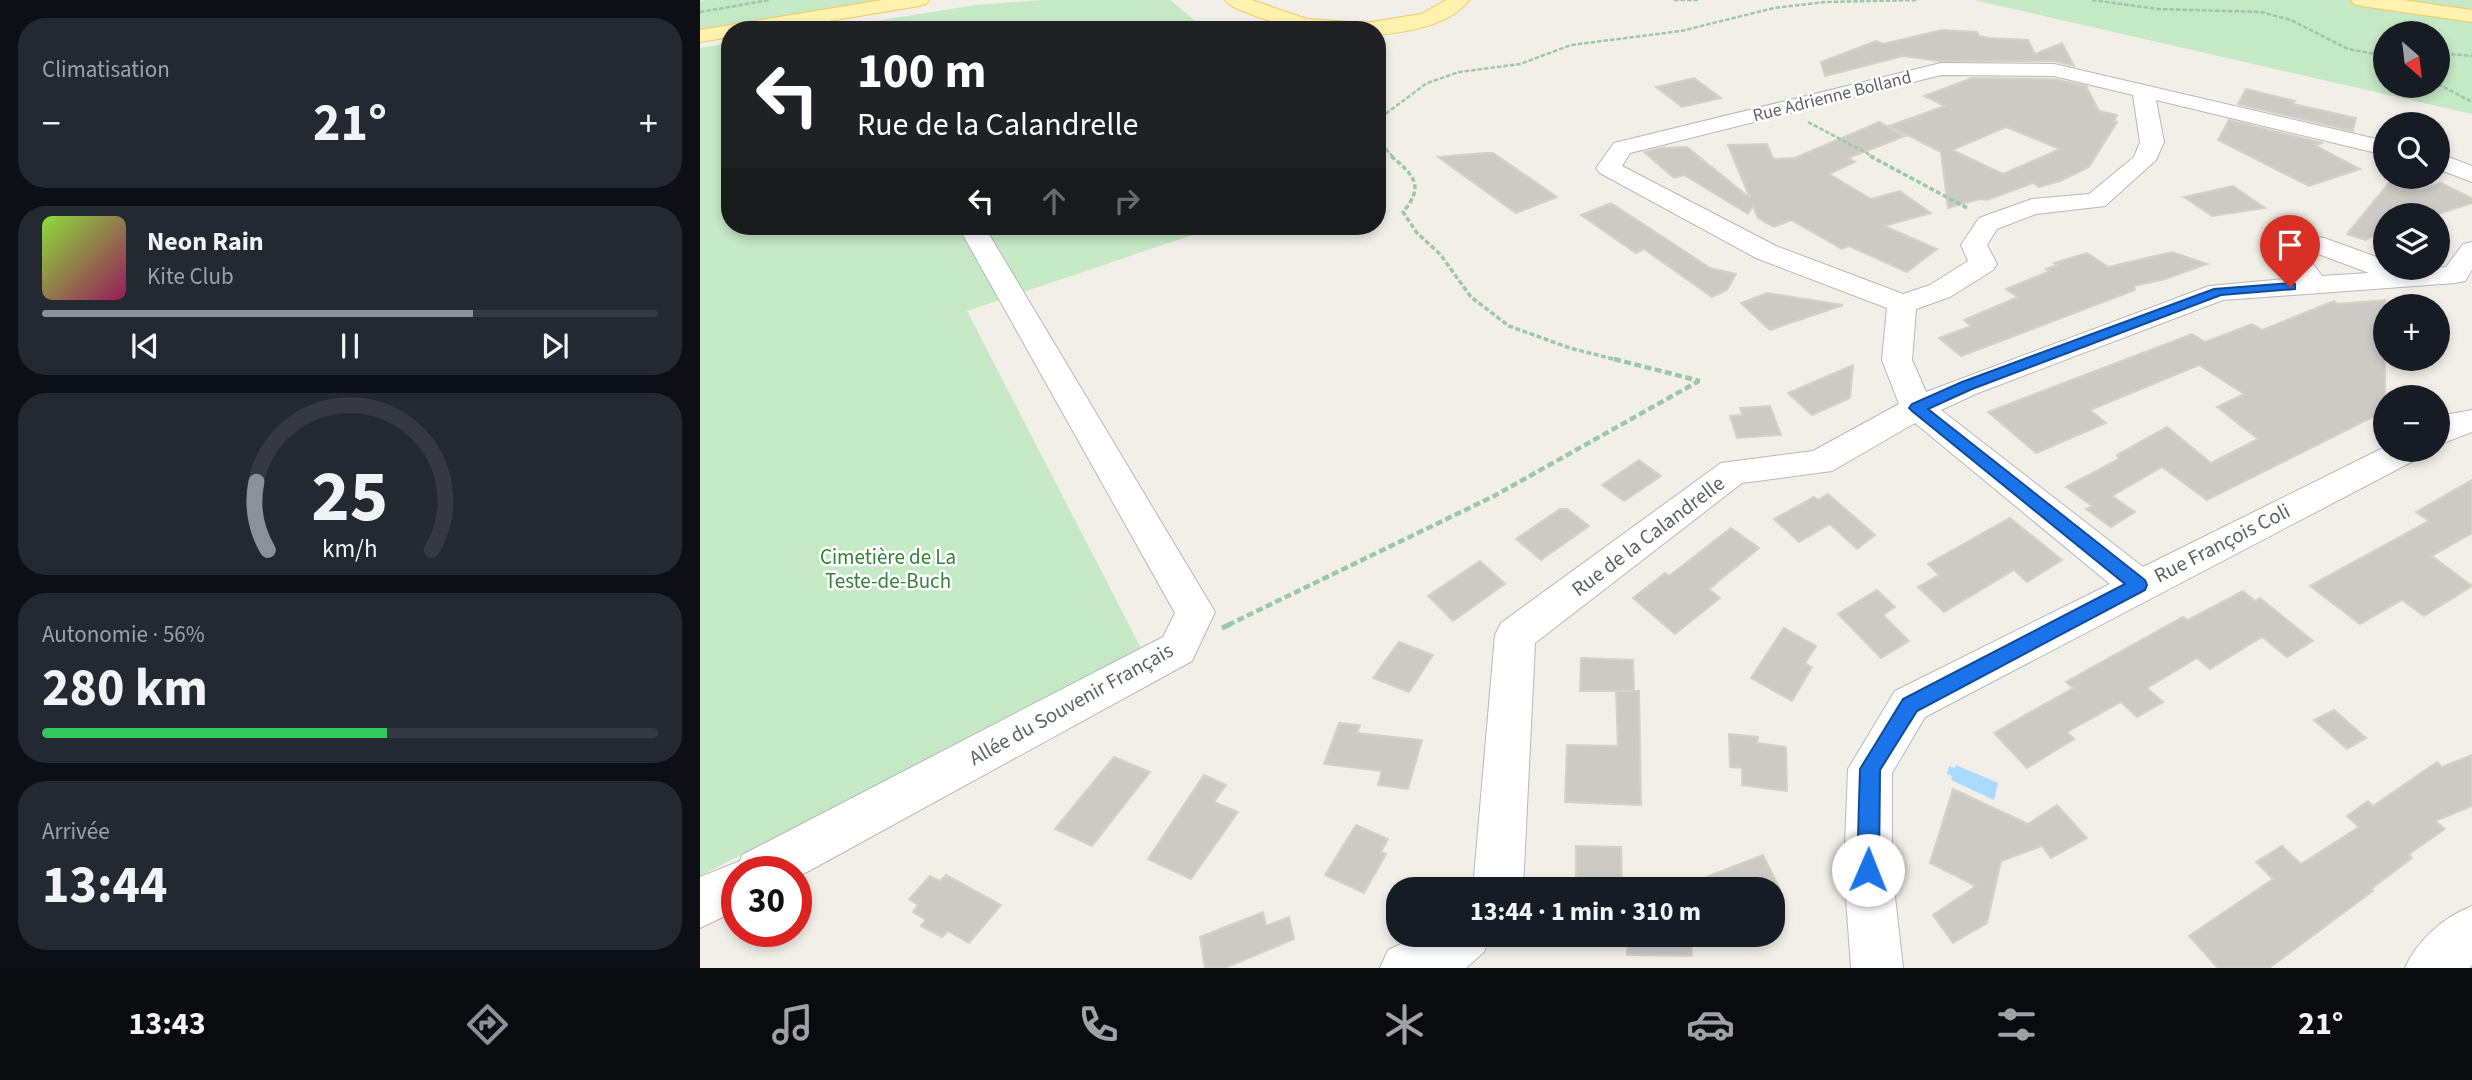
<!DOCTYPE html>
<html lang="fr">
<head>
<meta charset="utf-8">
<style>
	:root { --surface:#171b24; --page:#242831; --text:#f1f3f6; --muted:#9ea1a6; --line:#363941; --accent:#8c9099 }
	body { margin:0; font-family:"Source Sans 3",sans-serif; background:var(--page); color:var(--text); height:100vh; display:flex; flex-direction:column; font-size:26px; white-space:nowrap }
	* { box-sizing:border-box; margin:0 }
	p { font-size:23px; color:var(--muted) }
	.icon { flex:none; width:38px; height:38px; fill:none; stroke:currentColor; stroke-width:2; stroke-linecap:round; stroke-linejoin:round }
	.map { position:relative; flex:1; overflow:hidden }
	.panel { display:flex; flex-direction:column; gap:18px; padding:18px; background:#0d0f14; width:700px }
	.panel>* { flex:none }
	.banner { position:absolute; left:21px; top:21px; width:665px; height:214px; border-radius:28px; box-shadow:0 4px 10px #0003; background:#202124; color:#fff; overflow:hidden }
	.needle { width:46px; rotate:152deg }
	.buttons { position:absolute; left:1673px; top:21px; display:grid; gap:14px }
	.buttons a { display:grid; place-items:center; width:77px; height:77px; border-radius:50%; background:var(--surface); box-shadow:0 4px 10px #0003; font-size:35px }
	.speed { position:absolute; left:21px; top:856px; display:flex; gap:14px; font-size:35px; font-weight:700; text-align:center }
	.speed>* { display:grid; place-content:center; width:91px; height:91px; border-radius:50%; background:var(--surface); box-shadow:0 4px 10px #0003; line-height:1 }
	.speed .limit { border:10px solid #d22; background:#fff; color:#111 }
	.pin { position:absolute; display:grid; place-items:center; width:60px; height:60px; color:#fff; margin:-72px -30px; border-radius:50% 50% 50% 0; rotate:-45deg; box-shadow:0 0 7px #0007 }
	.pin .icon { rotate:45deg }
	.me { position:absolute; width:77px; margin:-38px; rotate:1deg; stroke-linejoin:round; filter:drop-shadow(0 0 5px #0008) }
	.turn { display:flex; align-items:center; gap:24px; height:147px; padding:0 21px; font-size:32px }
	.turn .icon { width:91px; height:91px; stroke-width:2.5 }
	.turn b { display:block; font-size:49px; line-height:60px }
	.lanes { display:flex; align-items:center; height:66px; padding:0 21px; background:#0003; justify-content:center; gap:35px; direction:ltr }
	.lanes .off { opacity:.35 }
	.big { font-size:52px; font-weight:700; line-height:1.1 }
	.panel .card { flex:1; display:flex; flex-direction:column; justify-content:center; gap:10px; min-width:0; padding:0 24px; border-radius:28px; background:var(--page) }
	.panel .dial { align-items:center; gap:0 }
	.dial svg { height:182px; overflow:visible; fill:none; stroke:var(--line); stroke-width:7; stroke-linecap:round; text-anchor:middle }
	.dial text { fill:var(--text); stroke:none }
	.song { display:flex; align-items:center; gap:21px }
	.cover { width:84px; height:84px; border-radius:10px; background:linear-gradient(135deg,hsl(90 70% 55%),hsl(330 70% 35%)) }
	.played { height:7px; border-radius:4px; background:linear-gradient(90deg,var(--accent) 70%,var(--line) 70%) }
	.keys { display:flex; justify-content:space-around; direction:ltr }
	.heat { display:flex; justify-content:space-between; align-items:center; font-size:38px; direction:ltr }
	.charge { height:10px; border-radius:5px; background:linear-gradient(90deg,#34c759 56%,var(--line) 0) }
	.trip { position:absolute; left:686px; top:877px; width:399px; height:70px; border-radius:28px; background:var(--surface); box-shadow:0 4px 10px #0003; font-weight:700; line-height:70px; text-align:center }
	.tab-bar { display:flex; height:112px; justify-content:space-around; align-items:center; background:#090b0e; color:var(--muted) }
	.tab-bar .icon { width:49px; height:49px }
	.tab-bar .active { color:var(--accent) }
	.tab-bar b { font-size:32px; color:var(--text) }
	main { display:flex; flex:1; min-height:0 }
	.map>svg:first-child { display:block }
	.green { fill:#c5e8c5; fill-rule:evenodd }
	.water { fill:#aadaff }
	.building { fill:#cccac5; stroke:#d6d1c6; stroke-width:2; fill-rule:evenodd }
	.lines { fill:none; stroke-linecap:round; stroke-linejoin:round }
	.minor-casing { stroke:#b5b8bc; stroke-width:2 }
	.major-casing { stroke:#f2c960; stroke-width:2 }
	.path-far3 { stroke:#9cc7a9; stroke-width:2.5; stroke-dasharray:4.5 2; stroke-linecap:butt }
	.path-far2 { stroke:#9cc7a9; stroke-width:3.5; stroke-dasharray:5 2.5; stroke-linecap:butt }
	.path-far1 { stroke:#9cc7a9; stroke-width:4.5; stroke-dasharray:7 3.5; stroke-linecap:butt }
	.path { stroke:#9cc7a9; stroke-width:5; stroke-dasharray:9 4.5; stroke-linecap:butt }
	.minor { fill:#fff; fill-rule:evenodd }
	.major { fill:#fff2af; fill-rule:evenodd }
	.route { fill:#1a73e8; stroke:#114b97; stroke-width:2 }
	.labels { text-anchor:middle; stroke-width:5; stroke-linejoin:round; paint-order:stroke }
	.far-street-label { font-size:18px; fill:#5f6368; stroke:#fff }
	.street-label { font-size:21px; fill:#5f6368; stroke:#fff }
	.park-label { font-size:21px; fill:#348238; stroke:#fff }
</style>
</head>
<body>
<main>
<section class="panel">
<div class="card"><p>Climatisation</p>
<div class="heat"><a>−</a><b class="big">21°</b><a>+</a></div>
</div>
<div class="card">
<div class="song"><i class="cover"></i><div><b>Neon Rain</b><p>Kite Club</p></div></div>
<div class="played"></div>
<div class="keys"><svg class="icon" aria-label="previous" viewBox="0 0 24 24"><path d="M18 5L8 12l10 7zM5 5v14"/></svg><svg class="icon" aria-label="pause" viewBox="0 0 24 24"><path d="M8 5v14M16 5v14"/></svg><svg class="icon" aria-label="next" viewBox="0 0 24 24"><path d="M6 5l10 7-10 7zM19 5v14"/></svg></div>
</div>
<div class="card dial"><svg viewBox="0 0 100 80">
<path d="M14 69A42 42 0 1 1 86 69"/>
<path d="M14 69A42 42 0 0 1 9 39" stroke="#8c9099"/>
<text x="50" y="56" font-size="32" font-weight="700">25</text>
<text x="50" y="72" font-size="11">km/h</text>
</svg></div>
<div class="card"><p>Autonomie · 56%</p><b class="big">280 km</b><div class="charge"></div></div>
<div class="card"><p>Arrivée</p><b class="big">13:44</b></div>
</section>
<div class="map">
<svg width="1772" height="968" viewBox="0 0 1772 968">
	<rect width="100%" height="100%" fill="#f1efe8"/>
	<g class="green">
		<path d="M6 0H176L0 30V1Z"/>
		<path d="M342 0H470L506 30H119L276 5Z"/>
		<path d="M1274 0H1772V114ZM1685 33H1738V86H1685Z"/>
		<path d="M30 43V226H519L267 311 442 650 0 876V48Z"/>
	</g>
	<path class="water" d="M1256 765 1298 783 1294 800 1251 780 1252 776 1247 774 1249 766 1255 768Z"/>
	<g class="building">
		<path d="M1242 30 1277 32 1279 36 1290 38 1328 40 1335 54 1362 43 1374 66 1354 61H1240L1203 56 1125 76 1121 62 1176 41 1183 44Z"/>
		<path d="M994 78 1021 98 982 107 956 87Z"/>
		<path d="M1272 78 1354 79 1386 86 1399 111 1417 115 1414 121 1417 122 1389 167 1360 181 1339 187 1333 183 1287 200 1280 199 1248 208 1241 152 1189 126 1245 106 1224 96ZM1306 127 1360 149 1303 174 1252 150Z"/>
		<path d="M1546 89 1595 101 1593 104 1656 118 1653 131 1538 104Z"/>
		<path d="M1529 120 1623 143 1614 145 1660 169 1609 186 1518 140Z"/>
		<path d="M1179 122 1205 136 1148 158 1155 162 1129 174 1171 199 1200 191 1231 213 1184 226 1237 249 1207 272 1149 246 1142 249 1091 220 1074 227 1058 218 1053 206 1048 214 984 175 974 178 944 152 962 148 987 147 1050 198 1028 145 1067 144 1073 159 1095 158Z"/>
		<path d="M785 153H793L857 197 816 213 738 157Z"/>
		<path d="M1693 178 1719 190 1741 183 1772 198V203L1735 215H1685V232L1665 240 1647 234Z"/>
		<path d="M1533 186 1565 208 1512 216 1484 197Z"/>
		<path d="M911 203 1010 268 1036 274 1027 290 1012 297 944 249 936 253 881 215Z"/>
		<path d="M1472 252 1507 264 1465 279 1434 286 1435 290 1261 356 1239 338 1271 326 1264 320 1318 297 1306 289 1350 271 1346 269 1357 265 1354 263 1387 253 1408 267Z"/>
		<path d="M1067 293 1143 305 1070 330 1041 303Z"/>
		<path d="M1685 300V411L1507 500 1462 467 1412 496 1435 512 1411 527 1386 509 1392 506 1366 487 1419 459 1417 455 1467 427 1511 463 1558 439 1517 407 1544 394 1499 365 1390 410 1406 423 1336 453 1288 412 1492 334 1505 342 1552 324 1562 330 1634 301 1637 304Z"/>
		<path d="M1153 365 1150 398 1112 415 1088 393Z"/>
		<path d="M1070 406 1081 435 1037 438 1030 416 1042 415 1040 408Z"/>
		<path d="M939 460 961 476 924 501 902 485Z"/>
		<path d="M1772 480V533L1732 556 1772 586 1724 616 1702 600 1660 624 1610 586 1729 521 1716 512Z"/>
		<path d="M1128 494 1175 535 1157 549 1130 524 1099 542 1074 519 1114 497 1118 500Z"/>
		<path d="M860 509H867L889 526 841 560 816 539Z"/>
		<path d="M1310 518 1362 560 1327 582 1314 570 1244 612 1218 587 1239 575 1228 564Z"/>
		<path d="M1031 528 1059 548 1009 589 1020 598 975 634 933 598 965 573 969 576Z"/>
		<path d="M780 561 805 584 753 621 728 596Z"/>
		<path d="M1177 590 1195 607 1183 615 1209 641 1181 658 1138 614Z"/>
		<path d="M1543 591 1555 601 1560 598 1613 641 1587 657 1562 637 1510 669 1497 658 1447 688 1463 702 1437 717 1421 702 1367 732 1374 739 1327 768 1294 733 1373 688 1366 682 1483 617 1488 620Z"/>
		<path d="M1084 628 1116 646 1105 663 1112 667 1092 701 1051 678Z"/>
		<path d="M699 642 733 655 709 692 673 678Z"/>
		<path d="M881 658 933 660 934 691H880Z"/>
		<path d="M916 691H939L941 805 865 802 867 745 918 746Z"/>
		<path d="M1634 710 1666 738 1647 749 1614 720Z"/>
		<path d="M639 723 660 725 657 733 722 740 708 789 678 785 682 771 624 764Z"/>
		<path d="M1029 734 1058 737 1057 743 1086 747 1087 791 1042 785V768L1030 767Z"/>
		<path d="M1772 755V806L1735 821 1745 829 1709 854 1712 858 1671 889 1673 891 1569 968H1518L1489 936 1573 879 1556 862 1582 846 1601 864 1659 827 1647 816 1668 801 1673 806 1737 762 1742 767Z"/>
		<path d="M414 757 450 772 392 846 355 829Z"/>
		<path d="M504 775 526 785 514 802 538 812 491 879 448 859Z"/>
		<path d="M1253 789 1328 824 1357 805 1387 838 1351 858 1342 846 1301 861 1287 923 1253 943 1233 915 1276 886 1230 863Z"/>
		<path d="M656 825 688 839 681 852 686 854 664 893 625 875Z"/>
		<path d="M876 846 921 847 922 889H876Z"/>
		<path d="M1063 855 1080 889H981L980 887Z"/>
		<path d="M246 875 301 905 269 943 248 931 242 937 221 926 226 920 213 912 218 905 209 899 230 876 240 881Z"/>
		<path d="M563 912 566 926 589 917 594 939 525 968H505L500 937Z"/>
		<path d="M927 934H991L992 956 927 955Z"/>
	</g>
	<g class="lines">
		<g class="minor-casing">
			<g id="minor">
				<path d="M1241 63 1354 64 1685 141V155L1456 100 1464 142 1456 160 1405 206 1336 214 1297 229 1287 245 1297 264 1293 270 1250 297 1216 309 1212 360 1226 392 1509 286 1595 278 1579 256 1586 241C1599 238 1611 235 1624 238L1685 260V268H1705L1707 270 1746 267 1763 244 1772 242V270L1765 281 1755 283 1523 300 1278 393 1241 410 1443 567 1685 447V450H1724L1719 458 1225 717 1192 773V870L1203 968H1151L1144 870 1148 769 1195 691 1410 584 1215 423 1132 471 1042 483 835 643 823 889H773L795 635 801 623 1021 463 1113 451 1199 404 1182 360 1187 308 1056 258 900 173 896 168 914 143ZM1241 75 1354 76 1433 95 1440 142 1434 157 1389 194 1332 199 1279 218 1261 245 1268 261 1230 285 1203 294 1076 246 922 166 930 153ZM1613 252 1669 273 1622 276 1607 256Z"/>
				<path d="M1738 153 1772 166V182L1738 169Z"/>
				<path d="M258 226H284L515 612 492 661 96 878V872H37V910L0 928V877L40 861 42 855 463 637 475 613Z"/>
				<path d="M1772 410V432L1738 445V420L1750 414Z"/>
				<path d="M1772 906V965L1769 968H1705C1717 940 1744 917 1772 906Z"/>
				<path d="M723 934H791L784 952 766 968H680L688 950Z"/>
			</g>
		</g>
		<g class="major-casing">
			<g id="major">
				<path d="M182 0H229L226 4 219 6 75 30H30V37L0 42V30Z"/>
				<path d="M525 0H552L607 19 665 23 721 14 746 0H769C750 26 707 32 677 35V30C627 30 596 33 548 13 540 10 530 7 525 0Z"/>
				<path d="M1651 0H1703L1772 10V22L1661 6 1654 4Z"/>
			</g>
		</g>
		<g class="path-far3">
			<path d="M974 0H998"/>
			<path d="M1392 0 1458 9 1561 12 1591 20 1648 49 1685 56"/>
			<path d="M0 12 69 0"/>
			<path d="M1738 53 1772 56"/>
			<path d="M1738 84 1772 102"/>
			<path d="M1108 122 1174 157"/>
			<path d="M693 157 679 141 677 129 680 118 727 83 759 72 820 64 871 45 981 31 1074 8 1126 2 1218 0"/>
		</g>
		<g class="path-far2">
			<path d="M691 156C714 175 725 186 703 212L717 233 740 254 771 297 809 326 870 348 921 361"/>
			<path d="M1170 156 1269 209"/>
		</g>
		<g class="path-far1">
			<path d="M914 359 1000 381"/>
			<path d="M528 625 794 496 999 381"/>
		</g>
		<path class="path" d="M522 628 531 624"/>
		<use href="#minor" class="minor"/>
		<use href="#major" class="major"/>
	</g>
	<path class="route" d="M1590 283 1595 284V289L1521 295 1272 389 1228 409 1445 580 1447 585 1445 590 1217 711 1180 770 1179 870 1176 878 1168 881 1161 878 1157 870 1160 769 1203 699 1425 584 1212 411 1209 408 1212 404 1262 382 1514 289Z"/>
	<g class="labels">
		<g class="far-street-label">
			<text transform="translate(1132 96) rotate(-14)" y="6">Rue Adrienne Bolland</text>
		</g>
		<g class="street-label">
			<text transform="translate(948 536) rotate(-37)" y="7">Rue de la Calandrelle</text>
			<text transform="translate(1522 543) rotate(-27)" y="7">Rue François Coli</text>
			<text transform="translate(371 704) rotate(-29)" y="7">Allée du Souvenir Français</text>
		</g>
		<g class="park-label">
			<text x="188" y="564">Cimetière de La<tspan x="188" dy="24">Teste-de-Buch</tspan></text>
		</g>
	</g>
</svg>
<div class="buttons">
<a><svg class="needle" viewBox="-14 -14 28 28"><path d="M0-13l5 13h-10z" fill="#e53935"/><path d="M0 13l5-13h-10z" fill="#9ea1a6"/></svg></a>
<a><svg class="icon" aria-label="search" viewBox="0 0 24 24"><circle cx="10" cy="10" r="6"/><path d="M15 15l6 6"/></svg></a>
<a><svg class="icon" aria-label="layers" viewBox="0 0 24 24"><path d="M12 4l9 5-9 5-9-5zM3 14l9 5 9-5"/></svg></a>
<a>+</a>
<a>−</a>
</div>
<div class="speed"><div class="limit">30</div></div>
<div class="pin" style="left:1590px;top:287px;background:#d93025"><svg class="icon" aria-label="arrive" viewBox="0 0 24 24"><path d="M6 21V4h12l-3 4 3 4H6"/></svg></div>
<svg class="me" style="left:1168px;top:870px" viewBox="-20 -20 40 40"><circle r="19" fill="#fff"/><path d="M0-13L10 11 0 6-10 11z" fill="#1a73e8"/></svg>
<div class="trip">13:44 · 1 min · 310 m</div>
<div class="banner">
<div class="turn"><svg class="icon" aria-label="left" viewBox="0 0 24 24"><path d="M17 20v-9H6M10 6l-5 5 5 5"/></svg><div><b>100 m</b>Rue de la Calandrelle</div></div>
<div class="lanes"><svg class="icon" aria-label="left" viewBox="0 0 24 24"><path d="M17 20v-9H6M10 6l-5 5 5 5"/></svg><svg class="icon off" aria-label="ahead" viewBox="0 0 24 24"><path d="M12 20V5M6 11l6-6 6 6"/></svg><svg class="icon off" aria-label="right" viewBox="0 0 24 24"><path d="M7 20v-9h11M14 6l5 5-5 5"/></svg></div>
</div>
</div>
</main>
<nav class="tab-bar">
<b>13:43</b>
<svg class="icon active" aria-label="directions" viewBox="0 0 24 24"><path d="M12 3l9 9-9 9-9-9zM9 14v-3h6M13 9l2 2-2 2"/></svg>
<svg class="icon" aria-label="music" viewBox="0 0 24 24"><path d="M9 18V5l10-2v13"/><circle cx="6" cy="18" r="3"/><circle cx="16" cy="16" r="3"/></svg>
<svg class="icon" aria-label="phone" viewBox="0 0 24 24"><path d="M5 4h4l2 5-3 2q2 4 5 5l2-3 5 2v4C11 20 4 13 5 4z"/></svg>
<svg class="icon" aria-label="climate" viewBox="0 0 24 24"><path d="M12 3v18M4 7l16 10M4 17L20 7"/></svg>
<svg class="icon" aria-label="car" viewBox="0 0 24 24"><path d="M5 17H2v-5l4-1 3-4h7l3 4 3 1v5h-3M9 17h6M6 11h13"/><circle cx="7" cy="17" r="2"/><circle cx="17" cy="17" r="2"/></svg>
<svg class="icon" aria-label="filters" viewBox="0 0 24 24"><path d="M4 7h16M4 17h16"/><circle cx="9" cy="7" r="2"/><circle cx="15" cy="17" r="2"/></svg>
<b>21°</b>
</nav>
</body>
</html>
